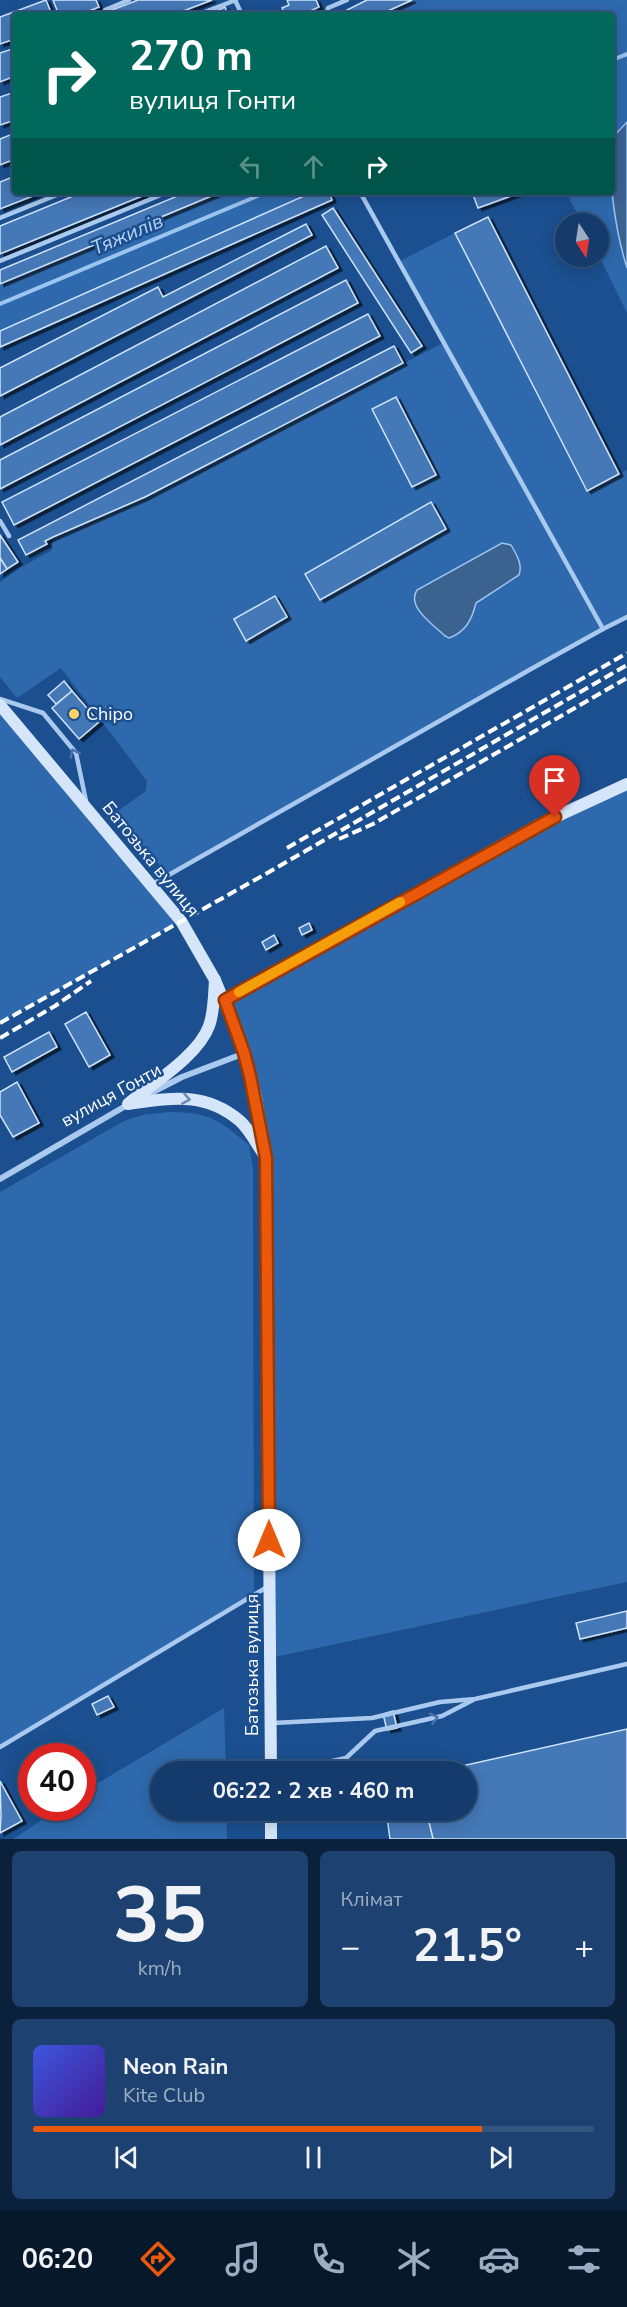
<!DOCTYPE html>
<html lang="uk">
<head>
<meta charset="utf-8">
<style>
	:root { --surface:#143b6b; --page:#1d4271; --text:#f1f3f6; --muted:#9dadc1; --line:#33557e; --accent:#ea580c }
	body { margin:0; font-family:"Nunito Sans",sans-serif; background:var(--page); color:var(--text); height:100vh; display:flex; flex-direction:column; font-size:22px; white-space:nowrap }
	* { box-sizing:border-box; margin:0 }
	p { font-size:20px; color:var(--muted) }
	.icon { flex:none; width:33px; height:33px; fill:none; stroke:currentColor; stroke-width:2; stroke-linecap:round; stroke-linejoin:round }
	.map { position:relative; height:1839px; overflow:hidden }
	.panel { display:flex; flex-direction:column; gap:12px; padding:12px; background:#0b203b; flex:1 }
	.panel>* { flex:none }
	.hud { position:absolute; left:12px; top:12px; width:603px; height:183px; border-radius:6px; box-shadow:0 3px 15px #0003,0 0 0 2px var(--line); background:#00695c; color:#fff; overflow:hidden }
	.needle { width:39px; rotate:168deg }
	.fabs { position:absolute; left:555px; top:213px; display:grid; gap:12px }
	.fabs a { display:grid; place-items:center; width:54px; height:54px; border-radius:50%; background:var(--surface); box-shadow:0 3px 15px #0003,0 0 0 2px var(--line); font-size:30px }
	.speed { position:absolute; left:18px; top:1743px; display:flex; gap:12px; font-size:30px; font-weight:700; text-align:center }
	.speed>* { display:grid; place-content:center; width:78px; height:78px; border-radius:50%; background:var(--surface); box-shadow:0 3px 15px #0003,0 0 0 2px var(--line); line-height:1 }
	.speed .limit { border:9px solid #d22; background:#fff; color:#111 }
	.pin { position:absolute; display:grid; place-items:center; width:51px; height:51px; color:#fff; margin:-62px -26px; border-radius:50% 50% 50% 0; rotate:-45deg; box-shadow:0 0 6px #0007 }
	.pin .icon { rotate:45deg }
	.me { position:absolute; width:66px; margin:-33px; rotate:0deg; stroke-linejoin:round; filter:drop-shadow(0 0 4px #0008) }
	.turn { display:flex; align-items:center; gap:21px; height:126px; padding:0 18px; font-size:27px }
	.turn .icon { width:78px; height:78px; stroke-width:2.5 }
	.turn b { display:block; font-size:42px; line-height:51px }
	.lanes { display:flex; align-items:center; height:57px; padding:0 18px; background:#0003; justify-content:center; gap:30px; direction:ltr }
	.lanes .off { opacity:.35 }
	.big { font-size:45px; font-weight:700; line-height:1.1 }
	.panel .card { flex:1; display:flex; flex-direction:column; justify-content:center; gap:9px; min-width:0; padding:0 21px; border-radius:9px; background:var(--page) }
	.panel .dial { align-items:center; gap:0 }
	.dial b { font-size:78px; line-height:1 }
	.song { display:flex; align-items:center; gap:18px }
	.cover { width:72px; height:72px; border-radius:9px; background:linear-gradient(135deg,hsl(230 70% 55%),hsl(260 70% 35%)) }
	.played { height:6px; border-radius:3px; background:linear-gradient(90deg,var(--accent) 80%,var(--line) 80%) }
	.keys { display:flex; justify-content:space-around; direction:ltr }
	.heat { display:flex; justify-content:space-between; align-items:center; font-size:33px; direction:ltr }
	.panel .tiles { flex:1; display:grid; gap:12px; grid-template-columns:1fr 1fr }
	.card:last-child { grid-column:span 2 }
	.trip { position:absolute; left:150px; top:1761px; width:327px; height:60px; border-radius:30px; background:var(--surface); box-shadow:0 3px 15px #0003,0 0 0 2px var(--line); font-weight:700; line-height:60px; text-align:center }
	.tab-bar { display:flex; height:96px; justify-content:space-around; align-items:center; background:#08182b; color:var(--muted) }
	.tab-bar .icon { width:42px; height:42px }
	.tab-bar .current { color:var(--accent) }
	.tab-bar b { font-size:27px; color:var(--text) }
	.map>svg:first-child { display:block }
	.green { fill:#2e69ad }
	.water { fill:#3c6290; stroke:#9cc4f0; stroke-width:1.5 }
	.lines { fill:none; stroke-linecap:round; stroke-linejoin:round }
	.stream { stroke:#9cc4f0; stroke-width:4 }
	.building { fill:#4478b7; stroke:#cfe3fa; stroke-width:1.5; filter:url(#shadow) }
	.lane { stroke:#a9c9ee; stroke-width:4.5 }
	.street { stroke:#a9c9ee; stroke-width:6 }
	.secondary { stroke:#d6e6fa; stroke-width:12 }
	.rail { stroke:#fff; stroke-width:4; stroke-dasharray:10 4.5; stroke-linecap:butt }
	.oneway { stroke:#4674ac }
	.oneway2 { stroke:#668bba }
	.route-casing { stroke:#983908; stroke-width:15 }
	.route { stroke:#ea580c; stroke-width:10 }
	.slow { stroke:#f59e0b; stroke-width:10 }
	.poi-dot { fill:#ffd166; stroke:#1b4f8f; stroke-width:2 }
	.labels { text-anchor:middle; stroke-width:5; stroke-linejoin:round; paint-order:stroke }
	.poi-label { font-size:18px; fill:#fff; stroke:#1b4f8f; text-anchor:start }
	.street-label { font-size:18px; fill:#fff; stroke:#1b4f8f }
	.water-label { font-size:20px; font-style:italic; fill:#b5d3f5; stroke:#1b4f8f }
</style>
</head>
<body>
<div class="map">
<svg width="627" height="1839" viewBox="0 0 627 1839">
	<defs>
		<filter id="shadow"><feDropShadow dx="4" dy="2.5" stdDeviation="0" flood-color="#0009"/></filter>
	</defs>
	<rect width="100%" height="100%" fill="#1b4f8f"/>
	<g class="green">
		<path d="M412 0H627V122L612 141V15H393V9Z"/>
		<path d="M612 177 619 240 627 268V313L599 256 598 224 582 223 566 192H612Z"/>
		<path d="M221 192H313L0 331V284Z"/>
		<path d="M455 233 586 491 627 470V617L168 875 115 813 146 791 147 781 61 668 17 698 0 677V582L20 568 52 550 53 537 145 497 443 343 398 262Z"/>
		<path d="M0 705 181 921 0 1023Z"/>
		<path d="M627 784V1582L270 1658 266 1158 225 1000Z"/>
		<path d="M169 1112C209 1112 219 1120 249 1145L253 1168 254 1595 0 1747V1192L124 1121 142 1115Z"/>
		<path d="M224 1708 226 1771 160 1772V1810L226 1811 227 1839H13L60 1808H82L83 1792Z"/>
	</g>
	<g class="water">
		<path d="M627 122V268C616 233 606 173 613 137Z"/>
		<path d="M502 543 511 545C516 554 523 564 519 575L476 603C472 619 466 632 449 638L445 636C434 625 406 607 417 590Z"/>
	</g>
	<g class="lines">
		<g class="stream">
			<path d="M612 60 627 54"/>
			<path d="M0 304 267 192"/>
		</g>
	</g>
	<g class="building">
		<path d="M46 0 52 15H15V39L0 44V17Z"/>
		<path d="M53 0H96L99 7 79 15H59Z"/>
		<path d="M138 0H212L173 15H99Z"/>
		<path d="M287 0H316L319 7 302 15H285L282 8 289 5Z"/>
		<path d="M367 0H412L379 15H337Z"/>
		<path d="M225 7 228 15H207Z"/>
		<path d="M15 48V76L0 82V53Z"/>
		<path d="M15 92V120L0 125V97Z"/>
		<path d="M15 133V159L0 165V139Z"/>
		<path d="M15 176V192H43L0 209V182Z"/>
		<path d="M83 192H152L0 254V226Z"/>
		<path d="M187 192H221L0 284V270Z"/>
		<path d="M313 192H329L332 200 0 347V331Z"/>
		<path d="M472 192H522L478 208Z"/>
		<path d="M333 208 422 346 411 353 322 215Z"/>
		<path d="M488 217 619 474 587 491 455 233Z"/>
		<path d="M306 224 312 235 0 396V368L158 287 163 297Z"/>
		<path d="M326 246 338 268 0 445V417Z"/>
		<path d="M346 280 358 303 0 489V460Z"/>
		<path d="M368 314 380 336 14 525 2 502Z"/>
		<path d="M394 346 403 363 145 497 53 537 45 541 47 544 26 555 18 540Z"/>
		<path d="M396 397 436 475 412 487 372 409Z"/>
		<path d="M431 502 446 529 320 600 305 574Z"/>
		<path d="M0 535 18 562 7 569 0 558Z"/>
		<path d="M0 558 7 569 0 574Z"/>
		<path d="M275 596 287 617 246 641 234 619Z"/>
		<path d="M64 681 72 691 56 704 48 695Z"/>
		<path d="M72 691 99 722 79 739 52 708Z"/>
		<path d="M309 923 312 930 302 935 299 928Z"/>
		<path d="M274 935 278 943 266 950 262 942Z"/>
		<path d="M86 1012 110 1055 89 1067 65 1024Z"/>
		<path d="M49 1032 57 1047 12 1072 4 1057Z"/>
		<path d="M17 1082 39 1123 13 1137 0 1115V1092Z"/>
		<path d="M627 1611V1628L580 1639 576 1623Z"/>
		<path d="M108 1696 114 1707 97 1715 92 1704Z"/>
		<path d="M393 1711 397 1728 387 1730 383 1714Z"/>
		<path d="M627 1729V1839H433L426 1810H466V1772H435Z"/>
		<path d="M411 1764 412 1772H395L394 1767Z"/>
		<path d="M0 1781 22 1821 0 1833 1 1815Z"/>
		<path d="M386 1810H426L433 1839H390Z"/>
	</g>
	<g class="lines">
		<g class="lane">
			<path d="M235 0 242 15"/>
			<path d="M105 10 129 0"/>
			<path d="M197 15 236 0"/>
			<path d="M326 15 328 8 347 0"/>
			<path d="M0 218 64 192"/>
			<path d="M0 261 168 192"/>
			<path d="M0 521 9 536"/>
			<path d="M603 629 627 617"/>
			<path d="M0 699 43 713 76 753 86 801"/>
			<path d="M151 885 531 669 603 629 360 192"/>
			<path d="M273 1723 372 1718 440 1702 475 1699 627 1664"/>
			<path d="M0 1747 267 1587"/>
			<path d="M273 1768H301L346 1758 375 1731 442 1716 473 1700"/>
		</g>
		<g class="street">
			<path d="M149 1094 182 1077 245 1053"/>
			<path d="M0 1179 129 1104"/>
		</g>
		<g class="secondary">
			<path d="M0 705 181 921 215 980 245 1053 256 1098 266 1158 271 1772"/>
			<path d="M225 1000 538 825 627 784"/>
			<path d="M129 1103C153 1083 198 1056 209 1026 214 1013 214 995 215 980"/>
			<path d="M128 1104C170 1098 205 1091 240 1121 250 1130 257 1145 265 1156"/>
			<path d="M271 1810V1839"/>
		</g>
		<g class="rail">
			<path d="M339 839 373 824 627 678"/>
			<path d="M287 848 627 653"/>
			<path d="M0 1023 269 872 627 665"/>
			<path d="M0 1038 55 1006 91 981"/>
		</g>
	</g>
	<defs><path id="oneway-chevron" d="M-2-3.5L2.5 0L-2 3.5" fill="none" stroke-width="1.6" stroke-linecap="round" stroke-linejoin="round" transform="scale(1.5)"/></defs>
	<g class="oneway">
		<use href="#oneway-chevron" transform="translate(74 753) rotate(-117)"/>
		<use href="#oneway-chevron" transform="translate(434 1718) rotate(-14)"/>
	</g>
	<use class="oneway2" href="#oneway-chevron" transform="translate(186 1099) rotate(10)"/>
	<g class="lines">
		<g class="route-casing">
			<path id="route" d="M269 1540 266 1158 250 1076 244 1053 225 1000 555 817"/>
		</g>
		<use href="#route" class="route"/>
		<path class="slow" d="M239 992 400 902"/>
	</g>
	<circle class="poi-dot" cx="74" cy="714" r="6"/>
	<g class="labels">
		<g class="poi-label">
			<text x="86" y="720">Chipo</text>
		</g>
		<g class="street-label">
			<text transform="translate(151 859) rotate(51)" y="6">Батозька вулиця</text>
			<text transform="translate(111 1095) rotate(-29)" y="6">вулиця Гонти</text>
			<text transform="translate(252 1665) rotate(-90)" y="6">Батозька вулиця</text>
		</g>
		<g class="water-label">
			<text transform="translate(127 234) rotate(-23)" y="7">Тяжилів</text>
		</g>
	</g>
</svg>
<div class="fabs">
<a><svg class="needle" viewBox="-14 -14 28 28"><path d="M0-13l5 13h-10z" fill="#e53935"/><path d="M0 13l5-13h-10z" fill="#9dadc1"/></svg></a>
</div>
<div class="speed"><div class="limit">40</div></div>
<div class="pin" style="left:555px;top:817px;background:#d93025"><svg class="icon" aria-label="arrive" viewBox="0 0 24 24"><path d="M6 21V4h12l-3 4 3 4H6"/></svg></div>
<svg class="me" style="left:269px;top:1540px" viewBox="-20 -20 40 40"><circle r="19" fill="#fff"/><path d="M0-13L10 11 0 6-10 11z" fill="#ea580c"/></svg>
<div class="trip">06:22 · 2 хв · 460 m</div>
<div class="hud">
<div class="turn"><svg class="icon" aria-label="right" viewBox="0 0 24 24"><path d="M7 20v-9h11M14 6l5 5-5 5"/></svg><div><b>270 m</b>вулиця Гонти</div></div>
<div class="lanes"><svg class="icon off" aria-label="left" viewBox="0 0 24 24"><path d="M17 20v-9H6M10 6l-5 5 5 5"/></svg><svg class="icon off" aria-label="ahead" viewBox="0 0 24 24"><path d="M12 20V5M6 11l6-6 6 6"/></svg><svg class="icon" aria-label="right" viewBox="0 0 24 24"><path d="M7 20v-9h11M14 6l5 5-5 5"/></svg></div>
</div>
</div>
<section class="panel">
<div class="tiles">
<div class="card dial"><b>35</b><p>km/h</p></div>
<div class="card"><p>Клімат</p>
<div class="heat"><a>−</a><b class="big">21.5°</b><a>+</a></div>
</div>
<div class="card">
<div class="song"><i class="cover"></i><div><b>Neon Rain</b><p>Kite Club</p></div></div>
<div class="played"></div>
<div class="keys"><svg class="icon" aria-label="previous" viewBox="0 0 24 24"><path d="M18 5L8 12l10 7zM5 5v14"/></svg><svg class="icon" aria-label="pause" viewBox="0 0 24 24"><path d="M8 5v14M16 5v14"/></svg><svg class="icon" aria-label="next" viewBox="0 0 24 24"><path d="M6 5l10 7-10 7zM19 5v14"/></svg></div>
</div>
</div>
</section>
<nav class="tab-bar">
<b>06:20</b>
<svg class="icon current" aria-label="directions" viewBox="0 0 24 24"><path d="M12 3l9 9-9 9-9-9zM9 14v-3h6M13 9l2 2-2 2"/></svg>
<svg class="icon" aria-label="music" viewBox="0 0 24 24"><path d="M9 18V5l10-2v13"/><circle cx="6" cy="18" r="3"/><circle cx="16" cy="16" r="3"/></svg>
<svg class="icon" aria-label="phone" viewBox="0 0 24 24"><path d="M5 4h4l2 5-3 2q2 4 5 5l2-3 5 2v4C11 20 4 13 5 4z"/></svg>
<svg class="icon" aria-label="climate" viewBox="0 0 24 24"><path d="M12 3v18M4 7l16 10M4 17L20 7"/></svg>
<svg class="icon" aria-label="car" viewBox="0 0 24 24"><path d="M5 17H2v-5l4-1 3-4h7l3 4 3 1v5h-3M9 17h6M6 11h13"/><circle cx="7" cy="17" r="2"/><circle cx="17" cy="17" r="2"/></svg>
<svg class="icon" aria-label="filters" viewBox="0 0 24 24"><path d="M4 7h16M4 17h16"/><circle cx="9" cy="7" r="2"/><circle cx="15" cy="17" r="2"/></svg>
</nav>
</body>
</html>
